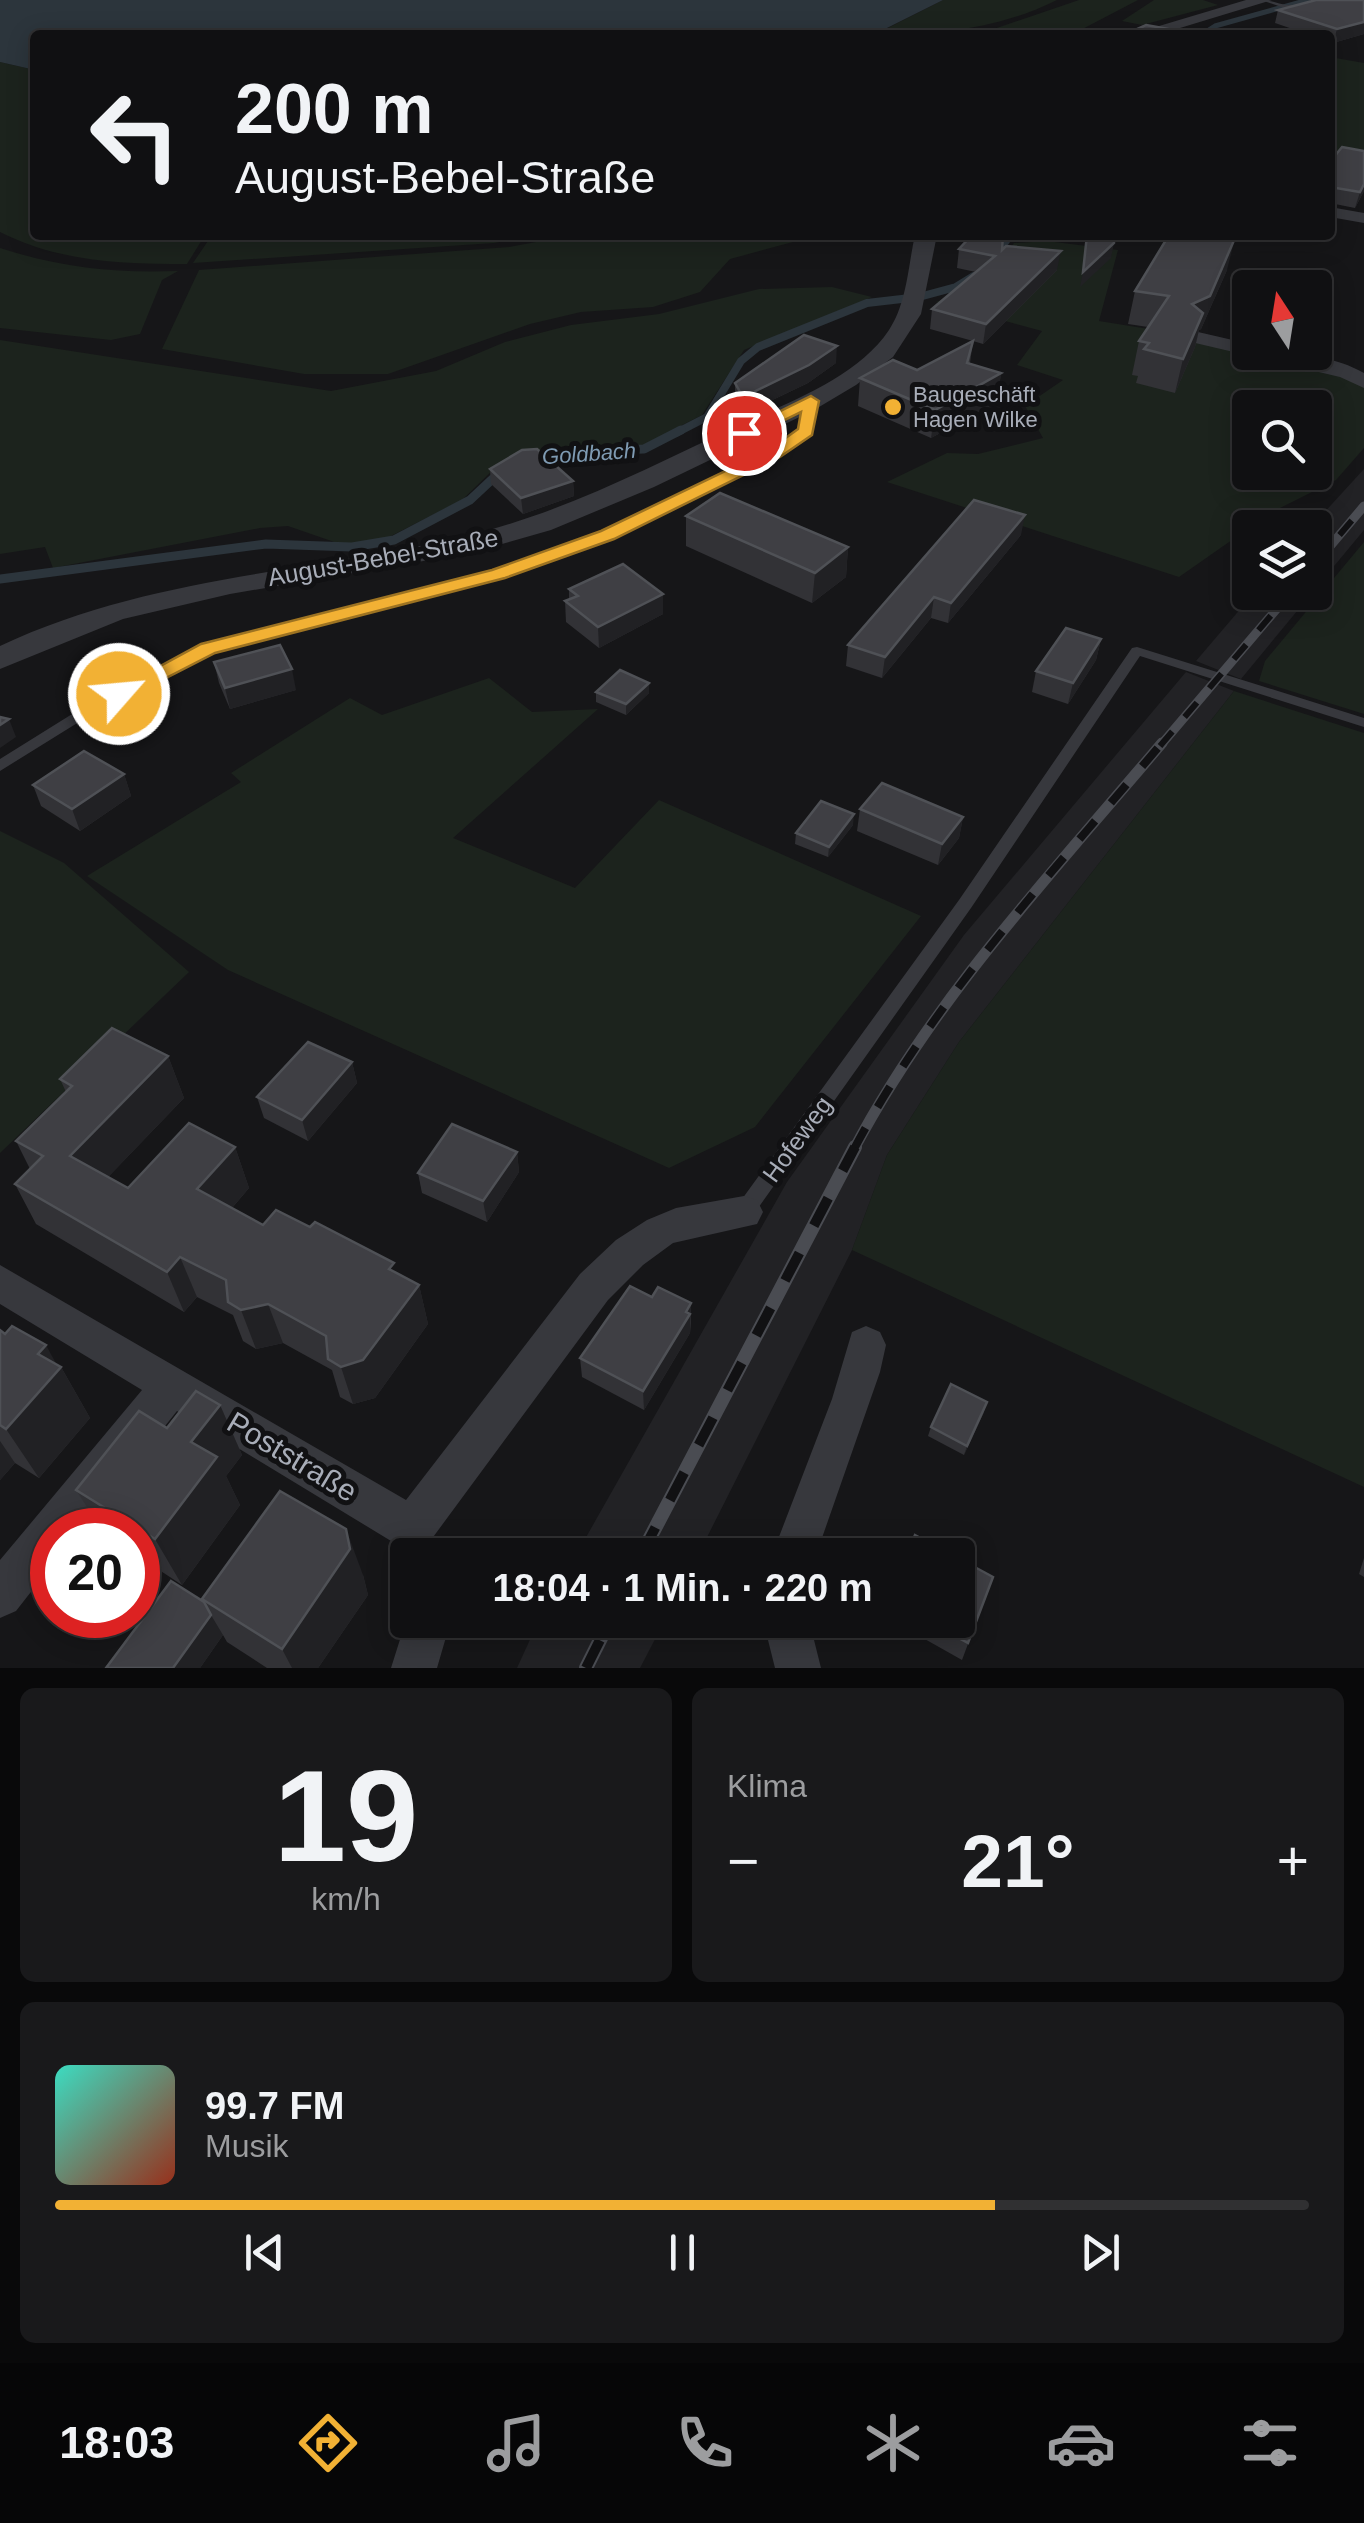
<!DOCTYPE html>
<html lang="de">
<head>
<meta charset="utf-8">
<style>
	:root { --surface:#101012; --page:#19191b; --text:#f1f3f6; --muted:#9c9d9f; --line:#303032; --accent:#f2b134 }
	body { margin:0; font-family:Helvetica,sans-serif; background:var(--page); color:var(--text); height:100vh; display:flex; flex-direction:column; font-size:38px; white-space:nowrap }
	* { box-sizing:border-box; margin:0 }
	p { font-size:32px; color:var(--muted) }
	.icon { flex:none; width:55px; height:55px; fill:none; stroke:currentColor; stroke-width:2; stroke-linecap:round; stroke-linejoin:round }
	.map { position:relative; height:1668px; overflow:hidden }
	.side { display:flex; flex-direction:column; gap:20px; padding:20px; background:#09090a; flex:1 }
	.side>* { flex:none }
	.banner { position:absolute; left:30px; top:30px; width:1305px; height:210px; border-radius:10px; box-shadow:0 5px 25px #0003,0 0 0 2px var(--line); background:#101012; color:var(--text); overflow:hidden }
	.needle { width:65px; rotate:348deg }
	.tools { position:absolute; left:1232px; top:270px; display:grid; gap:20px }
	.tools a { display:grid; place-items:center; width:100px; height:100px; border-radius:10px; background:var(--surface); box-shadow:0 5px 25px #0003,0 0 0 2px var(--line); font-size:50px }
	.speed { position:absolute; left:30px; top:1508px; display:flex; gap:20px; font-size:50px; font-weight:700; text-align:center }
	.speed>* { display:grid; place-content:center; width:130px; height:130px; border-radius:50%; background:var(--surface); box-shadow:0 5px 25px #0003,0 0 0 2px var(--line); line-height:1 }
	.speed .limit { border:15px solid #d22; background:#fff; color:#111 }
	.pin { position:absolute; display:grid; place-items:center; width:85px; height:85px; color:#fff; margin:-42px; border:5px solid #fff; border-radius:50%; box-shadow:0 2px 10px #0007 }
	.me { position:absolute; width:110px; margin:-55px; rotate:63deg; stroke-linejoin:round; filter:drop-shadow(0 0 8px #0008) }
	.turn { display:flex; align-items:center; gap:35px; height:210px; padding:0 40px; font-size:45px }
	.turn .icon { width:130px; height:130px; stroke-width:2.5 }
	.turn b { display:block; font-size:70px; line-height:85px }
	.big { font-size:75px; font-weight:600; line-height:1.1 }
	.side .card { flex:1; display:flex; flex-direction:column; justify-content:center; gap:15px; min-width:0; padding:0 35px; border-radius:15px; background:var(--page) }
	.side .dial { align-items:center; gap:0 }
	.dial b { font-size:130px; line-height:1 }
	.song { display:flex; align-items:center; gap:30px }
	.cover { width:120px; height:120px; border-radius:15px; background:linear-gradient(135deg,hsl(170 70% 55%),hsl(10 70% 35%)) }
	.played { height:10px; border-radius:5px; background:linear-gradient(90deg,var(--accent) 75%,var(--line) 75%) }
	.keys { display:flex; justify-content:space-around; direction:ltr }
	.heat { display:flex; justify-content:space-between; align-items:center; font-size:55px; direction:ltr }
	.side .tiles { flex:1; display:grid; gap:20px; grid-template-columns:1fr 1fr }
	.card:last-child { grid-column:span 2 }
	.trip { position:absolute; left:390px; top:1538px; width:585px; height:100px; border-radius:10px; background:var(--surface); box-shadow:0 5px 25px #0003,0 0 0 2px var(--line); font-weight:600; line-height:100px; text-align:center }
	.dock { display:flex; height:160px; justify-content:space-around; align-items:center; background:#060607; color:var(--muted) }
	.dock .icon { width:70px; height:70px }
	.dock .on { color:var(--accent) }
	.dock b { font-size:45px; color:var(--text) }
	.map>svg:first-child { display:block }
	.built { fill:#222225 }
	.green { fill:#1c231d; fill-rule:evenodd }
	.water { fill:#2c353c }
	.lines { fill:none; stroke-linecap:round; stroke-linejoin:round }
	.stream-far2 { stroke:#2c353c; stroke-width:5 }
	.stream-far1 { stroke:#2c353c; stroke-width:8 }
	.stream { stroke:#2c353c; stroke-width:9 }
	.service { fill:#37383d; fill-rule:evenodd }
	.minor { fill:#37383d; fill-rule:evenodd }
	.tertiary { fill:#37383d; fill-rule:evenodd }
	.rail-far2-casing { stroke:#4a4c52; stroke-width:9 }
	.rail-far1-casing { stroke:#4a4c52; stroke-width:11 }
	.rail-casing { stroke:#4a4c52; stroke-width:14 }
	.rail-far2 { stroke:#111113; stroke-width:6; stroke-dasharray:19; stroke-linecap:butt }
	.rail-far1 { stroke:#111113; stroke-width:8; stroke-dasharray:24; stroke-linecap:butt }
	.rail { stroke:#111113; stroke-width:10; stroke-dasharray:31; stroke-linecap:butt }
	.wall { fill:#323236 }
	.shaded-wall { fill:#212124 }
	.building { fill:#3f3f44; stroke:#4f5156; stroke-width:2.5 }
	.route { fill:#f2b134; stroke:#9d7322; stroke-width:2.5 }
	.poi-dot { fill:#f2b134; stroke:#111113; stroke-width:4 }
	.labels { text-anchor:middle; stroke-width:10; stroke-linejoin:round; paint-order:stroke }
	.far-poi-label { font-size:22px; fill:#a8adb8; stroke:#111113; text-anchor:start }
	.far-water-label { font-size:22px; font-style:italic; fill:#7f9bb3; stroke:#111113 }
	.street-label { font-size:25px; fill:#a8adb8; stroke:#111113 }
	.near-street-label { font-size:30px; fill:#a8adb8; stroke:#111113 }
</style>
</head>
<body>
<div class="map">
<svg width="1364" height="1668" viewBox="0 0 1364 1668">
	<rect width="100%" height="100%" fill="#161618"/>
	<g class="built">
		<path d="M1364 469V530L1315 589V528L1311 527Z"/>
		<path d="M1254 593H1312L1241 679 1196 661Z"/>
		<path d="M1186 672 1234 691 959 1042 887 1155 852 1250 698 1555H576L787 1182 964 935Z"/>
		<path d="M539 1620H665L640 1668H517Z"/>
	</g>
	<g class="green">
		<path d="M943 0H1057C999 29 937 35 874 35Z"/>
		<path d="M1079 0H1138L1071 35H976Z"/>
		<path d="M1154 0H1203L1218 5 1142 25 1122 21Z"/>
		<path d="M1330 57 1364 63V163L1330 157Z"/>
		<path d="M0 62 35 70V235H205L187 264C122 264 59 262 0 232Z"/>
		<path d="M212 235H537L494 243 193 263Z"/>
		<path d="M574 235H819L730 259 700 292 653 307 581 312 530 324 388 374H304L162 349 199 270 509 247Z"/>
		<path d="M1047 241 1118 250 1099 321 1217 340 1364 382V448L1336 480 1272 512 1179 577 887 482 947 453 978 454 1043 438 1025 406 1063 380 1017 365 1042 331 936 302 984 284 1014 243ZM1250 408H1315V472H1250Z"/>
		<path d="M0 248C63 268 112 273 178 271L162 280 140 334 111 340 0 328Z"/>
		<path d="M832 287 872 297 744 350 702 415 642 446 530 454 497 466 462 500 389 537 343 545 288 526 260 528 53 568 45 547 0 554V340L331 391 436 371 505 342 571 325 659 314 759 289Z"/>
		<path d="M1364 542V714L1259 681 1265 661Z"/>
		<path d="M489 678 532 712 598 709 453 838 575 888 659 800 921 916 755 1127 669 1168 228 970 87 876 241 782 231 773 350 698 382 715Z"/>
		<path d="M1234 691 1364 733V1487L852 1250 887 1155 959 1042Z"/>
		<path d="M0 831 64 863 189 972 0 1153Z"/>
	</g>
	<path class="water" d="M0 0H943L873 35H35V70L0 62Z"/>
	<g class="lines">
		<path class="stream-far2" d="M1201 35 1215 26 1308 0"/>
		<g class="stream-far1">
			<path d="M992 261 1010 235"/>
			<path d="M676 433 707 417 741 361 758 347 867 303 919 297 956 287 974 276"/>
		</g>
		<g class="stream">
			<path d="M531 457 555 452 644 449 681 430"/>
			<path d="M0 579 266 544 352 547 394 540 470 500 501 471"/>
		</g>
		<g class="service">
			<path d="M1261 0C1271 0 1278 4 1287 5 1299 6 1311 0 1323 0L1290 10Z"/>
			<path d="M807 399 816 401 811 431 779 456 611 538 503 577 213 652 95 712 0 771V759L85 706 203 646 495 571 603 532 771 452 801 430Z"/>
			<path d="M1137 647 1364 718V727L1140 656 971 908 751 1218 744 1220 737 1218 735 1212 737 1206 959 900 1132 648Z"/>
		</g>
		<g class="minor">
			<path d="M1330 207 1364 213V223L1330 217Z"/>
			<path d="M1198 332 1250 344V352C1287 352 1331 354 1364 373V388L1340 377 1191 342 1188 338Z"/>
			<path d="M744 1196 757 1200 763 1212 757 1224 673 1243 643 1265 608 1300 428 1544 412 1550 396 1544 177 1411 82 1530H52V1565L16 1611 0 1618V1560L142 1390 0 1304V1265L406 1500 580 1274 616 1240 647 1220 676 1208Z"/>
			<path d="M866 1326 880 1332 886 1345 880 1372 816 1555H772L832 1399 852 1332Z"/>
			<path d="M408 1614V1620H451L437 1668H391Z"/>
			<path d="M763 1620H809L821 1668H775Z"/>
		</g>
		<g class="tertiary">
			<path d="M1246 0H1272L1157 35H1129Z"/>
			<path d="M915 235H937L921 314 893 357 856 385 814 410 654 487 551 530 470 553 230 594 123 619 0 669V646C150 575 312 573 470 535 564 512 650 467 737 426 787 403 857 378 889 330 907 303 908 266 915 235Z"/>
		</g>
		<g class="rail-far2-casing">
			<g id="rail-far2">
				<path d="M1315 564 1364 506"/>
				<path d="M1160 746 1291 592"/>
			</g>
		</g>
		<g class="rail-far1-casing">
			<path id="rail-far1" d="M854 1149C934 998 1052 873 1162 743"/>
		</g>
		<g class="rail-casing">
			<g id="rail">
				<path d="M641 1555 855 1147"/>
				<path d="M586 1668 610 1620"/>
			</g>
		</g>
		<use href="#rail-far2" class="rail-far2"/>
		<use href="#rail-far1" class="rail-far1"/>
		<use href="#rail" class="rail"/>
	</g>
	<g class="wall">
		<path d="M1364 0V34L1333 43 1330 42V35H1310L1275 23 1278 10Z"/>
		<path d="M1330 162 1364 191 1355 208 1330 203Z"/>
		<path d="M959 249 1002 250 1057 270 983 344 973 341 970 363 1001 373 997 402 931 438 858 406 860 378 917 370 973 341 930 329 932 309 976 272 957 268Z"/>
		<path d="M1227 270 1201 329 1199 330 1195 347 1175 393 1136 383 1138 376 1132 375 1139 341 1148 327 1128 324 1135 291Z"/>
		<path d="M836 363 808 383 743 414 735 401V383Z"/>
		<path d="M490 469 573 481 574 496 523 514 491 484Z"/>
		<path d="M686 516 848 547 846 577 812 603 686 546Z"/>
		<path d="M1021 535 948 623 931 618 882 678 846 666 848 645Z"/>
		<path d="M569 589 663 614 599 648 566 622 565 601 569 599Z"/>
		<path d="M1101 639 1096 660 1068 704 1032 692 1036 671Z"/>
		<path d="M214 662 296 690 230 709 219 683Z"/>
		<path d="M649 683V693L626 715 596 702V692Z"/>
		<path d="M124 774 131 796 80 831 41 806 33 785Z"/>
		<path d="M860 809 963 817 959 838 938 865 857 831Z"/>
		<path d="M853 825 828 857 795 844 796 833Z"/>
		<path d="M168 1056 184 1098 108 1177 128 1188 235 1147 249 1188 232 1208 263 1225 396 1272 419 1285 428 1324 375 1398 353 1404 340 1397 332 1370 283 1343 256 1349 243 1341 233 1315 197 1297 184 1312 36 1224 15 1184 30 1169 16 1141 66 1092 60 1079Z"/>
		<path d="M352 1062 357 1083 308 1141 264 1118 257 1097Z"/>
		<path d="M517 1152 519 1172 487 1222 422 1193 418 1173Z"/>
		<path d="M652 1297 691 1303V1323L690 1333 644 1410 582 1377 580 1358Z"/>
		<path d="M0 1330 61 1367 90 1418 39 1478 15 1463 0 1480Z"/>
		<path d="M220 1405 242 1455 226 1476 240 1505 182 1585 138 1556V1530H102L76 1490 167 1428Z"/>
		<path d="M984 1412 964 1455 928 1436 931 1427Z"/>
		<path d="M1364 1558V1577L1359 1574Z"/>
		<path d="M363 1575 368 1595 318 1668H267L227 1642 223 1635 200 1668H106L204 1602 202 1599Z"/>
		<path d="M993 1577 962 1660 891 1620H958Z"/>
	</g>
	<g class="shaded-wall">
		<path d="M1364 22V34L1333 43 1337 29Z"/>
		<path d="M1364 184V191L1355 208 1360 192Z"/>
		<path d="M1235 238 1227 270 1201 329 1199 330 1195 347 1175 393 1183 359 1192 304Z"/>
		<path d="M1114 243 1111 258 1080 287 1083 272Z"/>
		<path d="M1061 251 1057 270 983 344 986 324Z"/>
		<path d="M837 346 836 363 808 383 743 414V397Z"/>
		<path d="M1001 373 997 402 931 438 935 410Z"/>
		<path d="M573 481 574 496 523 514 521 498Z"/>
		<path d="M1025 515 1021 535 948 623 951 603Z"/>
		<path d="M848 547 846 577 812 603 815 573Z"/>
		<path d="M663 594V614L599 648 598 627Z"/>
		<path d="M934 597 931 618 882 678 885 657Z"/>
		<path d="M1101 639 1096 660 1068 704 1073 683Z"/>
		<path d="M292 669 296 690 230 709 225 688Z"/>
		<path d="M649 683V693L626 715V704Z"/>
		<path d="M9 719 16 737 0 748V725Z"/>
		<path d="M124 774 131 796 80 831 72 809Z"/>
		<path d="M854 814 853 825 828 857 829 847Z"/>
		<path d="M963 817 959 838 938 865 942 844Z"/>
		<path d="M168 1056 184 1098 90 1196 70 1156Z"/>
		<path d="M352 1062 357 1083 308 1141 302 1120Z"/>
		<path d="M235 1147 249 1188 213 1230 197 1189Z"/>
		<path d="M517 1152 519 1172 487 1222 483 1201Z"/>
		<path d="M180 1257 197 1297 184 1312 167 1272Z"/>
		<path d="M419 1285 428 1324 375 1398 353 1404 341 1367Z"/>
		<path d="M691 1303 690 1333 644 1410 643 1391Z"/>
		<path d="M268 1304 283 1343 256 1349 241 1310Z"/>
		<path d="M46 1345 59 1369 61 1367 90 1418 39 1478 6 1429 38 1354Z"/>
		<path d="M987 1402 984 1412 964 1455 967 1446Z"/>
		<path d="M220 1405 242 1455 226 1476 240 1505 182 1585 155 1539 191 1442Z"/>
		<path d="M0 1441 15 1463 0 1480Z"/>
		<path d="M346 1529 363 1575 368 1595 318 1668H292L282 1649Z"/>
		<path d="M211 1615 223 1635 200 1668H173Z"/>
	</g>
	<g class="building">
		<path d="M1316 0H1364V22L1337 29 1278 10Z"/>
		<path d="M1146 25 1196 34 1124 35Z"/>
		<path d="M1342 147 1364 151V184L1360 192 1330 187V162Z"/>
		<path d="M972 235H1003L1002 250 1006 246 1061 251 986 324 932 309 995 256 959 249Z"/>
		<path d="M1087 235H1114V243L1083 272Z"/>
		<path d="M1169 235H1219L1235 238 1210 296 1192 304 1203 313 1183 359 1144 349 1149 343 1139 341 1169 296 1135 291Z"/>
		<path d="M804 335 837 346 809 365 743 397 735 383Z"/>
		<path d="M973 341 967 363 1001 373 935 410 860 378 893 360 917 370Z"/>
		<path d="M537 449 573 481 521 498 490 469 522 450Z"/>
		<path d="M720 493 848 547 815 573 686 516Z"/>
		<path d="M974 500 1025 515 951 603 934 597 885 657 848 645Z"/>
		<path d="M623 564 663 594 598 627 565 601 578 596 569 589Z"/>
		<path d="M1066 628 1101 639 1073 683 1036 671Z"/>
		<path d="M280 645 292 669 225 688 214 662Z"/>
		<path d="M620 670 649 683 626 704 596 692Z"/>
		<path d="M0 717 9 719 0 725Z"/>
		<path d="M84 751 124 774 72 809 33 785Z"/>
		<path d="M882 783 963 817 942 844 860 809Z"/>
		<path d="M821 801 854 814 829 847 796 833Z"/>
		<path d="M112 1028 168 1056 70 1156 128 1188 189 1123 235 1147 197 1189 263 1225 276 1210 310 1227 315 1222 394 1263 389 1269 419 1285 363 1360 341 1367 328 1359 326 1336 268 1304 241 1310 228 1302 226 1280 180 1257 167 1272 15 1184 43 1156 16 1141 72 1086 60 1079Z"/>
		<path d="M308 1042 352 1062 302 1120 257 1097Z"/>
		<path d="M452 1124 517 1152 483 1201 418 1173Z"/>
		<path d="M630 1286 652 1297 658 1287 691 1303 686 1312 690 1314 643 1391 580 1358Z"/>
		<path d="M12 1326 46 1345 38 1354 61 1367 6 1429 0 1425V1330L5 1334Z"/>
		<path d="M951 1384 987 1402 967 1446 931 1427Z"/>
		<path d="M196 1391 220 1405 191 1442 217 1457 155 1539 76 1490 139 1411 167 1428Z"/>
		<path d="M280 1491 346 1529 350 1549 282 1649 202 1599Z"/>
		<path d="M915 1535 952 1555H906Z"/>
		<path d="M958 1558 993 1577 968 1643 925 1620H958Z"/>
		<path d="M171 1581 204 1602 211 1615 173 1668H106Z"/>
	</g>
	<path class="route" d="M811 396 819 401 812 435 780 457 614 539 505 578 215 653 127 698H112L109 694 201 644 492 570 601 531 769 450 798 429 801 412 750 437 736 433Z"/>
	<circle class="poi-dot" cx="893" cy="407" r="10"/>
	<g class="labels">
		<g class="far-poi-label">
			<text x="913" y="402">Baugeschäft<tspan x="913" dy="25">Hagen Wilke</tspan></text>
		</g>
		<g class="far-water-label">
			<text transform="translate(589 453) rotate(-4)" y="8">Goldbach</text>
		</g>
		<g class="street-label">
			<text transform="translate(383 557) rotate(-10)" y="9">August-Bebel-Straße</text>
			<text transform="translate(797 1139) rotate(-54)" y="9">Hofeweg</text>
		</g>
		<g class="near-street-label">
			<text transform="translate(292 1457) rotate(31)" y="10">Poststraße</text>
		</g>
	</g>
</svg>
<div class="tools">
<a><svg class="needle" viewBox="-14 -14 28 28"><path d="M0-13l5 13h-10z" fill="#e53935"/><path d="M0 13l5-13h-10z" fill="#9c9d9f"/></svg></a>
<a><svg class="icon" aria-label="search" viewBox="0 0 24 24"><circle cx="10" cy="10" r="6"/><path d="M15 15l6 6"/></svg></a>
<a><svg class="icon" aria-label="layers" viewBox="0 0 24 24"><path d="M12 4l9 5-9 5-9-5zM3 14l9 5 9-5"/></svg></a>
</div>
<div class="speed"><div class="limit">20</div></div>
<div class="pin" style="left:744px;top:433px;background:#d93025"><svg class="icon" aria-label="arrive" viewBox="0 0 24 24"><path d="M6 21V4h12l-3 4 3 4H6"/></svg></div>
<svg class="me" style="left:119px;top:694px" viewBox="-20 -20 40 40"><circle r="17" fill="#f2b134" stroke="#fff" stroke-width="3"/><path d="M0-11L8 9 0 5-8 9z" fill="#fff"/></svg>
<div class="trip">18:04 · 1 Min. · 220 m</div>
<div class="banner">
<div class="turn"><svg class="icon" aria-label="left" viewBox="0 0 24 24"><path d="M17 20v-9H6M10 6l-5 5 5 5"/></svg><div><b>200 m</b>August-Bebel-Straße</div></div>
</div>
</div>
<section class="side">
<div class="tiles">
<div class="card dial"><b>19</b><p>km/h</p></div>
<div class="card"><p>Klima</p>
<div class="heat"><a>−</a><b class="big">21°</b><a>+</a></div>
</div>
<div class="card">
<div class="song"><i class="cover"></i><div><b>99.7 FM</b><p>Musik</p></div></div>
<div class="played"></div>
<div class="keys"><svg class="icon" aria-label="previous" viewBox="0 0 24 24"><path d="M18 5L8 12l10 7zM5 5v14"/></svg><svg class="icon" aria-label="pause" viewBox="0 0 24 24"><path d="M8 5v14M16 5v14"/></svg><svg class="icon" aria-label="next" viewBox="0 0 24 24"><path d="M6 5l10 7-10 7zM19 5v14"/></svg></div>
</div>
</div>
</section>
<nav class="dock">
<b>18:03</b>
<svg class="icon on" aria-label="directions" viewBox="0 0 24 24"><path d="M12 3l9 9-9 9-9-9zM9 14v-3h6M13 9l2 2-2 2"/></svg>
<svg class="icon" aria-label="music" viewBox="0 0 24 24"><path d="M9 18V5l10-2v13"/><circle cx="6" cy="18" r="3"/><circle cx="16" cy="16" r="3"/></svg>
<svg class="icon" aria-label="phone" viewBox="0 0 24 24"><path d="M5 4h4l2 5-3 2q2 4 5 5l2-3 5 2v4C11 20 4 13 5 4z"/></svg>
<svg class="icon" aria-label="climate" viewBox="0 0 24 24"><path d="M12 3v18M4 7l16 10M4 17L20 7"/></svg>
<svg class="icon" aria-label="car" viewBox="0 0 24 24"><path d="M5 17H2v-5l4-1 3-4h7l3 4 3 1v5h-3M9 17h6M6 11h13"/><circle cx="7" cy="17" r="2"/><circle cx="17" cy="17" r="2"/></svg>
<svg class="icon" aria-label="filters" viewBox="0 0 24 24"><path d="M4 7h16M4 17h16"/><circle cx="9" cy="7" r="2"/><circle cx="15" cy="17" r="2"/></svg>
</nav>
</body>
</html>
